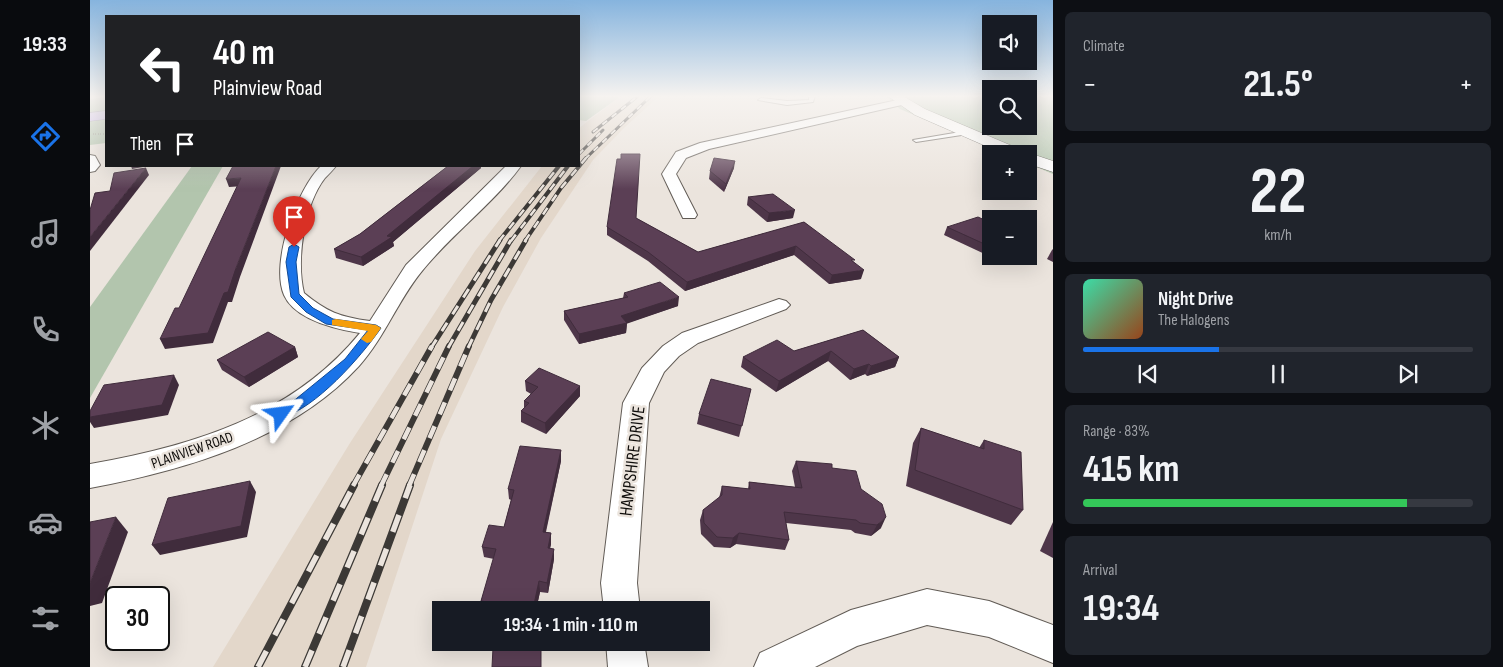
<!DOCTYPE html>
<html lang="en">
<head>
<meta charset="utf-8">
<style>
	:root { --surface:#171b24; --page:#20242c; --text:#f1f3f6; --muted:#9ea1a6; --line:#363941; --accent:#1a73e8 }
	body { margin:0; font-family:"Sofia Sans Condensed",sans-serif; background:var(--page); color:var(--text); height:100vh; display:flex; flex-direction:column; font-size:19px; white-space:nowrap }
	* { box-sizing:border-box; margin:0 }
	p { font-size:16px; color:var(--muted) }
	.icon { flex:none; width:28px; height:28px; fill:none; stroke:currentColor; stroke-width:2; stroke-linecap:round; stroke-linejoin:round }
	.map { position:relative; flex:1; overflow:hidden }
	.drawer { display:flex; flex-direction:column; gap:12px; padding:12px; background:#0d0f14; width:450px }
	.drawer>* { flex:none }
	.top-card { position:absolute; left:15px; top:15px; width:475px; height:152px; border-radius:0px; box-shadow:0 5px 20px #0002; background:#202124; color:#fff; overflow:hidden }
	.controls { position:absolute; left:892px; top:15px; display:grid; gap:10px }
	.controls a { display:grid; place-items:center; width:55px; height:55px; border-radius:0px; background:var(--surface); box-shadow:0 5px 20px #0002; font-size:25px }
	.speed { position:absolute; left:15px; top:586px; display:flex; gap:10px; font-size:25px; font-weight:700; text-align:center }
	.speed>* { display:grid; place-content:center; width:65px; height:65px; border-radius:50%; background:var(--surface); box-shadow:0 5px 20px #0002; line-height:1 }
	.speed .limit { border:2px solid #111; border-radius:8px; background:#fff; color:#111 }
	.pin { position:absolute; display:grid; place-items:center; width:42px; height:42px; color:#fff; margin:-51px -21px; border-radius:50% 50% 50% 0; rotate:-45deg; box-shadow:0 0 5px #0007 }
	.pin .icon { rotate:45deg }
	.me { position:absolute; width:55px; margin:-28px; rotate:59deg; stroke-linejoin:round; filter:drop-shadow(0 0 4px #0008) }
	.turn { display:flex; align-items:center; gap:18px; height:105px; padding:0 25px; font-size:22px }
	.turn .icon { width:65px; height:65px; stroke-width:2.5 }
	.turn b { display:block; font-size:35px; line-height:42px }
	.then { display:flex; align-items:center; height:48px; padding:0 25px; background:#0003; gap:10px; font-size:19px }
	.big { font-size:38px; font-weight:700; line-height:1.1 }
	.drawer .card { flex:1; display:flex; flex-direction:column; justify-content:center; gap:8px; min-width:0; padding:0 18px; border-radius:8px; background:var(--page) }
	.drawer .dial { align-items:center; gap:0 }
	.dial b { font-size:65px; line-height:1 }
	.song { display:flex; align-items:center; gap:15px }
	.cover { width:60px; height:60px; border-radius:8px; background:linear-gradient(135deg,hsl(160 70% 55%),hsl(20 70% 35%)) }
	.played { height:5px; border-radius:2px; background:linear-gradient(90deg,var(--accent) 35%,var(--line) 35%) }
	.keys { display:flex; justify-content:space-around; direction:ltr }
	.heat { display:flex; justify-content:space-between; align-items:center; font-size:28px; direction:ltr }
	.charge { height:8px; border-radius:4px; background:linear-gradient(90deg,#34c759 83%,var(--line) 0) }
	.trip { position:absolute; left:342px; top:601px; width:278px; height:50px; border-radius:0px; background:var(--surface); box-shadow:0 5px 20px #0002; font-weight:700; line-height:50px; text-align:center }
	main { display:flex; flex:1; min-height:0 }
	.tab-bar { display:flex; flex-direction:column; width:90px; justify-content:space-around; align-items:center; background:#090b0e; color:var(--muted) }
	.tab-bar .icon { width:35px; height:35px }
	.tab-bar .on { color:var(--accent) }
	.tab-bar b { font-size:22px; color:var(--text) }
	.map>svg:first-child { display:block }
	.built { fill:#e3d7ca }
	.green { fill:#b2c5ad }
	.lines { fill:none; stroke-linecap:round; stroke-linejoin:round }
	.lane-casing { stroke:#615b55; stroke-width:2 }
	.street-casing { stroke:#615b55; stroke-width:2 }
	.secondary-casing { stroke:#615b55; stroke-width:1 }
	.highway-casing { stroke:#887ca1; stroke-width:1 }
	.path { stroke:#87827d; stroke-width:2; stroke-dasharray:0.5 2; stroke-linecap:butt }
	.lane { fill:#fff; fill-rule:evenodd }
	.street { fill:#fff; fill-rule:evenodd }
	.secondary { fill:#fff; fill-rule:evenodd }
	.highway { fill:#cab8f2; fill-rule:evenodd }
	.rail-far4-casing { stroke:#3c3936; stroke-width:3 }
	.rail-far3-casing { stroke:#3c3936; stroke-width:4 }
	.rail-far2-casing { stroke:#3c3936; stroke-width:5 }
	.rail-far1-casing { stroke:#3c3936; stroke-width:6 }
	.rail-casing { stroke:#3c3936; stroke-width:8 }
	.rail-far4 { stroke:#ebe4dd; stroke-width:2; stroke-dasharray:6; stroke-linecap:butt }
	.rail-far3 { stroke:#ebe4dd; stroke-width:2.5; stroke-dasharray:8; stroke-linecap:butt }
	.rail-far2 { stroke:#ebe4dd; stroke-width:3; stroke-dasharray:10; stroke-linecap:butt }
	.rail-far1 { stroke:#ebe4dd; stroke-width:4.5; stroke-dasharray:13; stroke-linecap:butt }
	.rail { stroke:#ebe4dd; stroke-width:5.5; stroke-dasharray:18; stroke-linecap:butt }
	.wall { fill:#4e3649 }
	.shaded-wall { fill:#402c3c }
	.building { fill:#5b3f55; stroke:#402c3c }
	.route { fill:#1a73e8; stroke:#114b97 }
	.slow { fill:#f59e0b }
	.labels { text-anchor:middle; stroke-width:5; stroke-linejoin:round; paint-order:stroke }
	.street-label { font-size:15px; fill:#0e0c0a; stroke:#ebe4dd }
	.near-street-label { font-size:18px; fill:#0e0c0a; stroke:#ebe4dd }
</style>
</head>
<body>
<main>
<nav class="tab-bar">
<b>19:33</b>
<svg class="icon on" aria-label="directions" viewBox="0 0 24 24"><path d="M12 3l9 9-9 9-9-9zM9 14v-3h6M13 9l2 2-2 2"/></svg>
<svg class="icon" aria-label="music" viewBox="0 0 24 24"><path d="M9 18V5l10-2v13"/><circle cx="6" cy="18" r="3"/><circle cx="16" cy="16" r="3"/></svg>
<svg class="icon" aria-label="phone" viewBox="0 0 24 24"><path d="M5 4h4l2 5-3 2q2 4 5 5l2-3 5 2v4C11 20 4 13 5 4z"/></svg>
<svg class="icon" aria-label="climate" viewBox="0 0 24 24"><path d="M12 3v18M4 7l16 10M4 17L20 7"/></svg>
<svg class="icon" aria-label="car" viewBox="0 0 24 24"><path d="M5 17H2v-5l4-1 3-4h7l3 4 3 1v5h-3M9 17h6M6 11h13"/><circle cx="7" cy="17" r="2"/><circle cx="17" cy="17" r="2"/></svg>
<svg class="icon" aria-label="filters" viewBox="0 0 24 24"><path d="M4 7h16M4 17h16"/><circle cx="9" cy="7" r="2"/><circle cx="15" cy="17" r="2"/></svg>
</nav>
<div class="map">
<svg width="963" height="667" viewBox="0 0 963 667">
	<rect width="100%" height="100%" fill="#ebe4dd"/>
	<path class="built" d="M531 96H569L534 128 503 160 451 238 413 307 351 439 276 667H123L260 443 385 251 452 166H489V128Z"/>
	<g class="green">
		<path d="M489 96H531L496 121 489 120Z"/>
		<path d="M796 96H901V126H939V96H963V174L939 164V154H915L810 109Z"/>
		<path d="M16 97V143L0 145V99Z"/>
		<path d="M102 166H133L0 398V307Z"/>
	</g>
	<g class="lines">
		<g class="lane-casing">
			<g id="lane">
				<path d="M719 96H725L723 102 697 105 668 100 671 98 697 101 719 100Z"/>
				<path d="M876 131 879 133 878 134 826 142 823 140Z"/>
			</g>
		</g>
		<g class="street-casing">
			<g id="street">
				<path d="M812 99 817 102 816 104 619 149 596 158 586 174 607 215 605 218H593L572 174 586 152 610 143Z"/>
				<path d="M0 155 5 156 10 165 5 171 0 172Z"/>
				<path d="M231 166H246C243 170 239 174 235 178 214 205 206 260 214 293 237 312 250 317 280 321L316 265 416 166H431C404 203 361 235 332 271 308 300 295 337 269 366 201 440 95 470 0 488V464C103 446 202 416 270 333 246 329 205 320 194 295 180 263 207 189 231 166Z"/>
				<path d="M689 299 696 301 700 305 696 309 608 343 589 356 574 372 559 403 547 583 550 610H514L511 583 533 403 552 368 573 346 592 333Z"/>
				<path d="M837 589 899 601 963 625V663L899 637 837 625 767 646 725 667H664L670 653 761 610Z"/>
				<path d="M516 642H554L558 667H518Z"/>
			</g>
		</g>
		<g class="secondary-casing">
			<g id="secondary">
				<path d="M798 96H813L835 109 934 151 936 154H914L825 115Z"/>
				<path d="M939 153 963 161V172L939 164V154H936Z"/>
			</g>
		</g>
		<g class="highway-casing">
			<path id="highway" d="M16 111V119L0 121V113Z"/>
		</g>
		<path class="path" d="M3 134H16"/>
		<use href="#lane" class="lane"/>
		<use href="#street" class="street"/>
		<use href="#secondary" class="secondary"/>
		<use href="#highway" class="highway"/>
		<g class="rail-far4-casing">
			<g id="rail-far4">
				<path d="M503 132 548 96"/>
				<path d="M489 154 513 130"/>
				<path d="M495 159 561 96"/>
			</g>
		</g>
		<g class="rail-far3-casing">
			<g id="rail-far3">
				<path d="M409 241 469 166"/>
				<path d="M421 241 478 166"/>
				<path d="M435 241 471 188 496 158"/>
			</g>
		</g>
		<g class="rail-far2-casing">
			<g id="rail-far2">
				<path d="M341 348 410 240"/>
				<path d="M358 348 421 240"/>
				<path d="M378 348 401 300 436 240"/>
			</g>
		</g>
		<g class="rail-far1-casing">
			<g id="rail-far1">
				<path d="M263 486 342 346"/>
				<path d="M291 486 359 346"/>
				<path d="M319 486 379 346"/>
			</g>
		</g>
		<g class="rail-casing">
			<g id="rail">
				<path d="M168 667 264 485"/>
				<path d="M215 667 292 485"/>
				<path d="M253 667 320 485"/>
			</g>
		</g>
		<use href="#rail-far4" class="rail-far4"/>
		<use href="#rail-far3" class="rail-far3"/>
		<use href="#rail-far2" class="rail-far2"/>
		<use href="#rail-far1" class="rail-far1"/>
		<use href="#rail" class="rail"/>
	</g>
	<g class="wall">
		<path d="M358 166H391V168L303 242 304 246 273 266 246 258 244 249 270 234Z"/>
		<path d="M644 168 634 192 619 179 620 171Z"/>
		<path d="M658 197 703 218 677 222 657 205Z"/>
		<path d="M546 218 608 252 714 222 764 262 771 279 739 284 704 255 595 291 558 261 517 235V227Z"/>
		<path d="M901 223V255L899 256 854 235 857 227Z"/>
		<path d="M963 249V262L957 259 962 250Z"/>
		<path d="M534 293 588 306 537 323 536 333 489 344 474 320V311L533 298Z"/>
		<path d="M773 330 809 357 805 367 777 376 775 374 760 380 738 361 686 392 651 367 653 357 704 351Z"/>
		<path d="M205 347 208 357 159 387 132 370 127 360Z"/>
		<path d="M435 381 490 386V396L456 434 431 422V411L434 408V401L441 394 436 391Z"/>
		<path d="M661 389 649 437 607 424 609 414Z"/>
		<path d="M831 428 889 448 894 440 933 510 921 525 816 486 823 443Z"/>
		<path d="M471 450V461L456 532 461 533V544L460 548 464 559 458 593 450 592 446 610H393L391 601 404 559 394 557 392 547 414 527 421 500 419 499 418 489Z"/>
		<path d="M706 461 742 468 771 489 791 528 781 536 765 533 761 530 696 523 699 540 695 550 646 544 640 548 624 547 611 534 610 520 613 510 629 498 632 486 658 489 659 482 705 487 702 471Z"/>
		<path d="M963 522V558L950 551Z"/>
	</g>
	<g class="shaded-wall">
		<path d="M645 161 644 168 634 192 636 184Z"/>
		<path d="M41 166H59L42 169Z"/>
		<path d="M186 166H191L150 277 142 302H138L123 343 75 349 70 339 146 268Z"/>
		<path d="M383 166H391V168L303 242 304 246 273 266 271 257Z"/>
		<path d="M56 168 59 175 0 251V237Z"/>
		<path d="M151 178 154 186 139 187 136 179Z"/>
		<path d="M705 210 703 218 677 222 679 213Z"/>
		<path d="M706 246 704 255 595 291 597 282Z"/>
		<path d="M774 270 771 279 739 284 742 275Z"/>
		<path d="M589 297 588 306 536 324 537 323 536 333 489 344V334L531 316Z"/>
		<path d="M205 347 208 357 159 387 154 377Z"/>
		<path d="M741 351 738 361 686 392 689 381Z"/>
		<path d="M809 357 805 367 777 376 781 366Z"/>
		<path d="M779 364 775 374 760 380 764 369Z"/>
		<path d="M84 375 89 385 78 415 4 428 0 422V417Z"/>
		<path d="M490 386V396L456 434 455 423Z"/>
		<path d="M471 450V461L453 543V532Z"/>
		<path d="M160 481 166 492 157 537 70 555 62 545Z"/>
		<path d="M26 517 38 532 12 603 0 606V583Z"/>
		<path d="M796 517 791 528 781 536 787 525Z"/>
		<path d="M461 533V544L458 558V548Z"/>
		<path d="M649 533 646 544 640 548 643 538Z"/>
		<path d="M464 549V559L458 593 457 583Z"/>
		<path d="M449 581 450 592 446 610H443Z"/>
	</g>
	<g class="building">
		<path d="M531 154H550L546 218 608 252 714 222 765 260H761L774 270 742 275 706 246 597 282 558 252 517 227 527 159H531Z"/>
		<path d="M624 158 645 161 636 184 620 171Z"/>
		<path d="M143 166H186L146 268 138 292 134 293 118 333 70 339 85 308H89L151 178 136 179Z"/>
		<path d="M358 166H383L297 236 302 237 271 257 244 249 270 234Z"/>
		<path d="M56 168 0 237V210L5 193 20 191 24 173Z"/>
		<path d="M683 194 705 210 679 213 658 197Z"/>
		<path d="M888 217 901 223V247L857 227Z"/>
		<path d="M570 282 589 297 531 316 537 323 489 334 474 311 538 297 534 293Z"/>
		<path d="M773 330 809 357 781 366 779 364 764 369 741 351 689 381 653 357 687 340 704 351Z"/>
		<path d="M178 332 205 347 154 377 127 360Z"/>
		<path d="M449 368 490 386 455 423 431 411 439 403 434 401 448 387 435 381Z"/>
		<path d="M84 375 72 405 0 417V411L14 385Z"/>
		<path d="M621 379 661 389 652 426 609 414Z"/>
		<path d="M831 428 894 449V440L931 452 933 510 825 470Z"/>
		<path d="M430 446 471 450 453 532 461 533 458 548 464 549 457 583 449 581 443 609 391 601 406 549 392 547 399 525 414 527 424 490 418 489Z"/>
		<path d="M706 461 742 464V468L766 471 771 489 792 504 796 517 787 525 770 523 766 520 694 512 699 540 649 533 643 538 627 537 614 523 613 510 632 495V486L660 489 659 482 712 488Z"/>
		<path d="M160 481 151 526 62 545 78 498Z"/>
		<path d="M26 517 0 583V522Z"/>
		<path d="M451 647V667H402L403 648Z"/>
	</g>
	<linearGradient id="sky" x2="0" y2="1"><stop stop-color="#86b4de"/><stop offset="0.51" stop-color="#f6f3f0"/><stop offset="1" stop-color="#f6f3f0" stop-opacity="0"/></linearGradient>
	<rect width="963" height="189" fill="url(#sky)"/>
	<path class="route" d="M204 244 209 247 206 262 209 294 223 308 243 319 286 325 291 328C270 358 226 408 191 418L186 417 184 414 186 410 201 403 255 359 278 330 236 324 216 312 201 297 196 262 199 247Z"/>
	<path class="slow" d="M246 319 286 325 291 328 281 342 277 343 271 339 278 331 242 325V320Z"/>
	<g class="labels">
		<g class="street-label">
			<text transform="translate(102 450) rotate(-19)" y="5">PLAINVIEW ROAD</text>
		</g>
		<g class="near-street-label">
			<text transform="translate(542 461) rotate(-83)" y="6">HAMPSHIRE DRIVE</text>
		</g>
	</g>
</svg>
<div class="controls">
<a><svg class="icon" aria-label="sound" viewBox="0 0 24 24"><path d="M4 9h4l5-4v14l-5-4H4zM17 9q2 3 0 6"/></svg></a>
<a><svg class="icon" aria-label="search" viewBox="0 0 24 24"><circle cx="10" cy="10" r="6"/><path d="M15 15l6 6"/></svg></a>
<a>+</a>
<a>−</a>
</div>
<div class="speed"><div class="limit">30</div></div>
<div class="pin" style="left:204px;top:247px;background:#d93025"><svg class="icon" aria-label="arrive" viewBox="0 0 24 24"><path d="M6 21V4h12l-3 4 3 4H6"/></svg></div>
<svg class="me" style="left:191px;top:414px" viewBox="-20 -20 40 40"><path d="M0-17L14 15 0 8-14 15z" fill="#1a73e8" stroke="#fff" stroke-width="4"/></svg>
<div class="trip">19:34 · 1 min · 110 m</div>
<div class="top-card">
<div class="turn"><svg class="icon" aria-label="left" viewBox="0 0 24 24"><path d="M17 20v-9H6M10 6l-5 5 5 5"/></svg><div><b>40 m</b>Plainview Road</div></div>
<div class="then">Then<svg class="icon" aria-label="arrive" viewBox="0 0 24 24"><path d="M6 21V4h12l-3 4 3 4H6"/></svg></div>
</div>
</div>
<section class="drawer">
<div class="card"><p>Climate</p>
<div class="heat"><a>−</a><b class="big">21.5°</b><a>+</a></div>
</div>
<div class="card dial"><b>22</b><p>km/h</p></div>
<div class="card">
<div class="song"><i class="cover"></i><div><b>Night Drive</b><p>The Halogens</p></div></div>
<div class="played"></div>
<div class="keys"><svg class="icon" aria-label="previous" viewBox="0 0 24 24"><path d="M18 5L8 12l10 7zM5 5v14"/></svg><svg class="icon" aria-label="pause" viewBox="0 0 24 24"><path d="M8 5v14M16 5v14"/></svg><svg class="icon" aria-label="next" viewBox="0 0 24 24"><path d="M6 5l10 7-10 7zM19 5v14"/></svg></div>
</div>
<div class="card"><p>Range · 83%</p><b class="big">415 km</b><div class="charge"></div></div>
<div class="card"><p>Arrival</p><b class="big">19:34</b></div>
</section>
</main>
</body>
</html>
